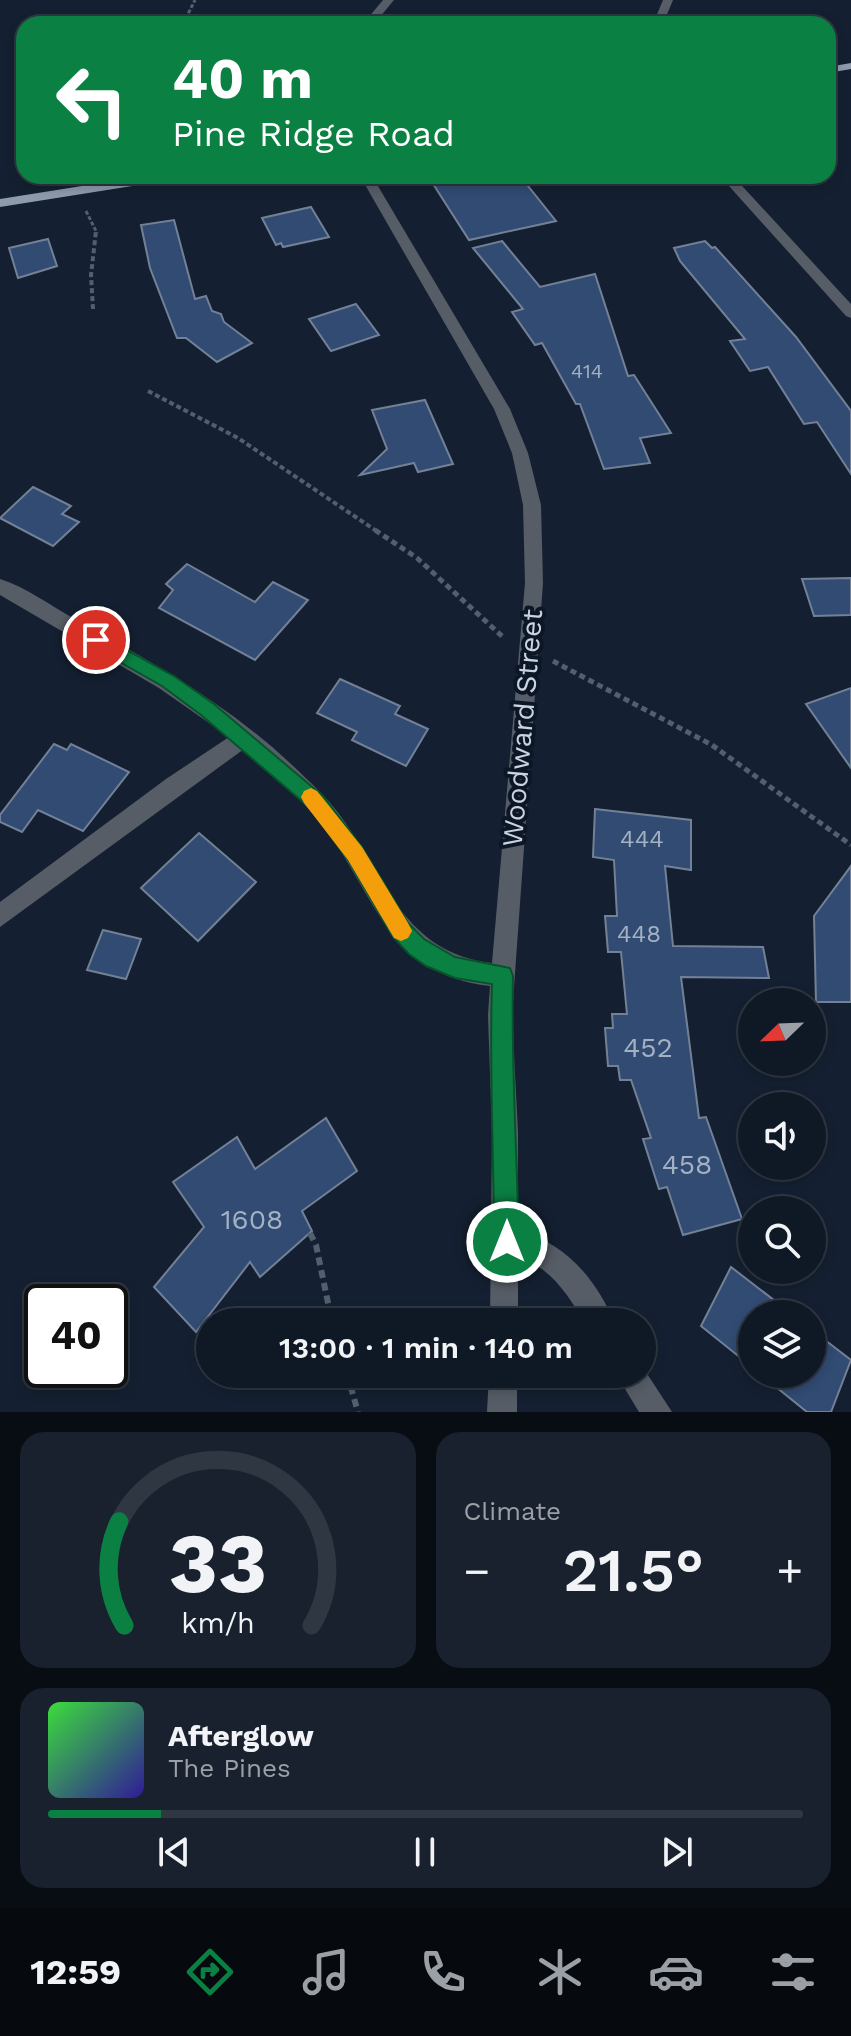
<!DOCTYPE html>
<html lang="en">
<head>
<meta charset="utf-8">
<style>
	:root { --surface:#0f1825; --page:#18212d; --text:#f1f3f6; --muted:#9ba0a7; --line:#2f3742; --accent:#0b8043 }
	body { margin:0; font-family:"Work Sans",sans-serif; background:var(--page); color:var(--text); height:100vh; display:flex; flex-direction:column; font-size:30px; white-space:nowrap }
	* { box-sizing:border-box; margin:0 }
	p { font-size:26px; color:var(--muted) }
	.icon { flex:none; width:44px; height:44px; fill:none; stroke:currentColor; stroke-width:2; stroke-linecap:round; stroke-linejoin:round }
	.map { position:relative; height:1412px; overflow:hidden }
	.sheet { display:flex; flex-direction:column; gap:20px; padding:20px; background:#080d14; flex:1 }
	.sheet>* { flex:none }
	.guide { position:absolute; left:16px; top:16px; width:820px; height:168px; border-radius:24px; box-shadow:0 4px 12px #0003,0 0 0 2px var(--line); background:#0b8043; color:#fff; overflow:hidden }
	.needle { width:52px; rotate:247deg }
	.tools { position:absolute; left:738px; top:988px; display:grid; gap:16px }
	.tools a { display:grid; place-items:center; width:88px; height:88px; border-radius:50%; background:var(--surface); box-shadow:0 4px 12px #0003,0 0 0 2px var(--line); font-size:40px }
	.speed { position:absolute; left:24px; top:1284px; display:flex; gap:16px; font-size:40px; font-weight:700; text-align:center }
	.speed>* { display:grid; place-content:center; width:104px; height:104px; border-radius:50%; background:var(--surface); box-shadow:0 4px 12px #0003,0 0 0 2px var(--line); line-height:1 }
	.speed .limit { border:4px solid #111; border-radius:12px; background:#fff; color:#111 }
	.pin { position:absolute; display:grid; place-items:center; width:68px; height:68px; color:#fff; margin:-34px; border:4px solid #fff; border-radius:50%; box-shadow:0 2px 8px #0007 }
	.me { position:absolute; width:88px; margin:-44px; rotate:0deg; stroke-linejoin:round; filter:drop-shadow(0 0 6px #0008) }
	.turn { display:flex; align-items:center; gap:28px; height:168px; padding:0 24px; font-size:36px }
	.turn .icon { width:104px; height:104px; stroke-width:2.5 }
	.turn b { display:block; font-size:56px; line-height:68px }
	.big { font-size:60px; font-weight:600; line-height:1.1 }
	.sheet .tile { flex:1; display:flex; flex-direction:column; justify-content:center; gap:12px; min-width:0; padding:0 28px; border-radius:24px; background:var(--page) }
	.sheet .dial { align-items:center; gap:0 }
	.dial svg { height:208px; overflow:visible; fill:none; stroke:var(--line); stroke-width:7; stroke-linecap:round; text-anchor:middle }
	.dial text { fill:var(--text); stroke:none }
	.song { display:flex; align-items:center; gap:24px }
	.cover { width:96px; height:96px; border-radius:12px; background:linear-gradient(135deg,hsl(120 70% 55%),hsl(250 70% 35%)) }
	.played { height:8px; border-radius:4px; background:linear-gradient(90deg,var(--accent) 15%,var(--line) 15%) }
	.keys { display:flex; justify-content:space-around; direction:ltr }
	.heat { display:flex; justify-content:space-between; align-items:center; font-size:44px; direction:ltr }
	.sheet .tiles { flex:1; display:grid; gap:20px; grid-template-columns:1fr 1fr }
	.tile:last-child { grid-column:span 2 }
	.trip { position:absolute; left:196px; top:1308px; width:460px; height:80px; border-radius:40px; background:var(--surface); box-shadow:0 4px 12px #0003,0 0 0 2px var(--line); font-weight:600; line-height:80px; text-align:center }
	.tab-bar { display:flex; height:128px; justify-content:space-around; align-items:center; background:#060a0f; color:var(--muted) }
	.tab-bar .icon { width:56px; height:56px }
	.tab-bar .on { color:var(--accent) }
	.tab-bar b { font-size:36px; color:var(--text) }
	.map>svg:first-child { display:block }
	.building { fill:#314b72; stroke:#738197; stroke-width:2 }
	.lines { fill:none; stroke-linecap:round; stroke-linejoin:round }
	.path-far3 { stroke:#545f6e; stroke-width:3; stroke-dasharray:4 2; stroke-linecap:butt }
	.path-far2 { stroke:#545f6e; stroke-width:4; stroke-dasharray:5 3; stroke-linecap:butt }
	.path-far1 { stroke:#545f6e; stroke-width:5; stroke-dasharray:6 4; stroke-linecap:butt }
	.path { stroke:#545f6e; stroke-width:6; stroke-dasharray:8 5; stroke-linecap:butt }
	.minor { fill:#575d66; fill-rule:evenodd }
	.major { fill:#8e9bae; fill-rule:evenodd }
	.route { fill:#0b8043; stroke:#07532c; stroke-width:2 }
	.slow { fill:#f59e0b }
	.labels { text-anchor:middle; stroke-width:8; stroke-linejoin:round; paint-order:stroke }
	.far-number-label { font-size:20px; fill:#a4b1c4 }
	.number-label { font-size:24px; fill:#a4b1c4 }
	.street-label { font-size:28px; fill:#cbd3df; stroke:#0b1627 }
	.near-number-label { font-size:28px; fill:#a4b1c4 }
</style>
</head>
<body>
<div class="map">
<svg width="851" height="1412" viewBox="0 0 851 1412">
	<rect width="100%" height="100%" fill="#142031"/>
	<g class="building">
		<path d="M428 176H520L556 221 469 240Z"/>
		<path d="M311 207 329 237 283 247 281 243 276 245 262 218Z"/>
		<path d="M174 220 195 299 206 296 212 311 221 314 224 322 252 343 217 362 186 338H177L150 268 141 225Z"/>
		<path d="M48 239 57 266 18 278 9 248Z"/>
		<path d="M502 241 540 287 595 274 628 376 634 375 671 433 640 438 650 463 604 469 580 404H576L542 343 535 345 512 312 523 309 473 248Z"/>
		<path d="M705 241 712 248 715 247 796 337 851 411V474L817 422 804 424 768 367 750 371 730 341 745 339 680 261 674 248Z"/>
		<path d="M356 304 379 335 331 351 309 319Z"/>
		<path d="M425 400 453 464 418 472 414 463 360 475 387 449 372 410Z"/>
		<path d="M33 487 71 506 62 514 79 522 53 546 0 518Z"/>
		<path d="M187 564 255 602 273 582 308 600 255 660 159 608 173 590 166 584Z"/>
		<path d="M851 578V615L814 616 802 579Z"/>
		<path d="M340 679 400 706 395 714 428 729 406 766 352 740 357 732 317 713Z"/>
		<path d="M851 688V768L806 704Z"/>
		<path d="M54 744 67 750 71 744 129 772 83 831 38 810 22 832 0 822V815Z"/>
		<path d="M595 809 691 820V870L665 866 673 946 763 947 769 978 681 977 699 1118 706 1117 742 1219 683 1235 667 1187 659 1189 643 1139 651 1138 631 1080H620L618 1066H608L605 1028H613L612 1014H627L621 952H608L605 916H617L614 860 593 857Z"/>
		<path d="M199 833 256 882 198 941 141 888Z"/>
		<path d="M851 866V1002H816L814 916Z"/>
		<path d="M103 930 141 939 126 979 87 970Z"/>
		<path d="M326 1118 357 1171 302 1211 312 1231 260 1277 250 1262 196 1332 154 1287 204 1227 173 1182 237 1137 255 1169Z"/>
		<path d="M731 1267 792 1314H752V1367L701 1326Z"/>
		<path d="M812 1330 851 1360 831 1412H807L760 1374H812Z"/>
	</g>
	<g class="lines">
		<g class="path-far3">
			<path d="M183 24 195 0"/>
			<path d="M86 211 97 233"/>
		</g>
		<g class="path-far2">
			<path d="M93 309 91 275 96 231"/>
			<path d="M148 391 238 438 378 532"/>
		</g>
		<g class="path-far1">
			<path d="M375 530 417 558 504 638"/>
			<path d="M553 661 712 745 851 845"/>
		</g>
		<g class="path">
			<path d="M310 1233 316 1245 332 1322"/>
			<path d="M347 1374 358 1412"/>
		</g>
		<g class="minor">
			<path d="M383 0H394L374 24H363Z"/>
			<path d="M663 0H673L663 24H653Z"/>
			<path d="M360 176H372L510 409 528 453 541 505 543 583 512 1015 518 1132V1231C564 1241 597 1280 614 1322H584C569 1296 549 1265 518 1258V1322H490L492 1132 488 1015 490 986C387 974 377 897 324 827 301 798 272 773 244 749L0 927V902L166 779 229 737 159 688 0 595V579C26 587 51 606 75 619 150 661 229 705 292 765 310 782 328 798 342 818 387 881 405 953 492 963L525 583 523 505 512 453 494 409Z"/>
			<path d="M720 176H733L851 304V318L846 316Z"/>
			<path d="M642 1366 672 1412H639L616 1374H642Z"/>
			<path d="M489 1374H517V1412H487Z"/>
		</g>
		<g class="major">
			<path d="M851 63V69L828 73V67Z"/>
			<path d="M145 176H176L170 180 0 207V199Z"/>
		</g>
	</g>
	<path class="route" d="M96 633 174 676 214 704 323 796 362 847 408 923 424 939 455 957 510 968 513 976C511 1065 517 1153 519 1242L515 1251 507 1254 498 1251 494 1242C494 1156 489 1070 492 984L455 978 426 966 409 954 393 937 348 860 310 808 201 715 162 686 90 645 87 640Z"/>
	<path class="slow" d="M311 788 317 791 362 847 408 923 412 931 408 938 401 941 394 938 348 860 304 803 301 797 304 791Z"/>
	<g class="labels">
		<g class="far-number-label">
			<text x="587" y="378">414</text>
		</g>
		<g class="number-label">
			<text x="642" y="847">444</text>
			<text x="639" y="942">448</text>
		</g>
		<g class="street-label">
			<text transform="translate(522 728) rotate(-85)" y="10">Woodward Street</text>
		</g>
		<g class="near-number-label">
			<text x="648" y="1057">452</text>
			<text x="687" y="1174">458</text>
			<text x="252" y="1229">1608</text>
		</g>
	</g>
</svg>
<div class="tools">
<a><svg class="needle" viewBox="-14 -14 28 28"><path d="M0-13l5 13h-10z" fill="#e53935"/><path d="M0 13l5-13h-10z" fill="#9ba0a7"/></svg></a>
<a><svg class="icon" aria-label="sound" viewBox="0 0 24 24"><path d="M4 9h4l5-4v14l-5-4H4zM17 9q2 3 0 6"/></svg></a>
<a><svg class="icon" aria-label="search" viewBox="0 0 24 24"><circle cx="10" cy="10" r="6"/><path d="M15 15l6 6"/></svg></a>
<a><svg class="icon" aria-label="layers" viewBox="0 0 24 24"><path d="M12 4l9 5-9 5-9-5zM3 14l9 5 9-5"/></svg></a>
</div>
<div class="speed"><div class="limit">40</div></div>
<div class="pin" style="left:96px;top:640px;background:#d93025"><svg class="icon" aria-label="arrive" viewBox="0 0 24 24"><path d="M6 21V4h12l-3 4 3 4H6"/></svg></div>
<svg class="me" style="left:507px;top:1242px" viewBox="-20 -20 40 40"><circle r="17" fill="#0b8043" stroke="#fff" stroke-width="3"/><path d="M0-11L8 9 0 5-8 9z" fill="#fff"/></svg>
<div class="trip">13:00 · 1 min · 140 m</div>
<div class="guide">
<div class="turn"><svg class="icon" aria-label="left" viewBox="0 0 24 24"><path d="M17 20v-9H6M10 6l-5 5 5 5"/></svg><div><b>40 m</b>Pine Ridge Road</div></div>
</div>
</div>
<section class="sheet">
<div class="tiles">
<div class="tile dial"><svg viewBox="0 0 100 80">
<path d="M14 69A42 42 0 1 1 86 69"/>
<path d="M14 69A42 42 0 0 1 12 29" stroke="#0b8043"/>
<text x="50" y="56" font-size="32" font-weight="700">33</text>
<text x="50" y="72" font-size="11">km/h</text>
</svg></div>
<div class="tile"><p>Climate</p>
<div class="heat"><a>−</a><b class="big">21.5°</b><a>+</a></div>
</div>
<div class="tile">
<div class="song"><i class="cover"></i><div><b>Afterglow</b><p>The Pines</p></div></div>
<div class="played"></div>
<div class="keys"><svg class="icon" aria-label="previous" viewBox="0 0 24 24"><path d="M18 5L8 12l10 7zM5 5v14"/></svg><svg class="icon" aria-label="pause" viewBox="0 0 24 24"><path d="M8 5v14M16 5v14"/></svg><svg class="icon" aria-label="next" viewBox="0 0 24 24"><path d="M6 5l10 7-10 7zM19 5v14"/></svg></div>
</div>
</div>
</section>
<nav class="tab-bar">
<b>12:59</b>
<svg class="icon on" aria-label="directions" viewBox="0 0 24 24"><path d="M12 3l9 9-9 9-9-9zM9 14v-3h6M13 9l2 2-2 2"/></svg>
<svg class="icon" aria-label="music" viewBox="0 0 24 24"><path d="M9 18V5l10-2v13"/><circle cx="6" cy="18" r="3"/><circle cx="16" cy="16" r="3"/></svg>
<svg class="icon" aria-label="phone" viewBox="0 0 24 24"><path d="M5 4h4l2 5-3 2q2 4 5 5l2-3 5 2v4C11 20 4 13 5 4z"/></svg>
<svg class="icon" aria-label="climate" viewBox="0 0 24 24"><path d="M12 3v18M4 7l16 10M4 17L20 7"/></svg>
<svg class="icon" aria-label="car" viewBox="0 0 24 24"><path d="M5 17H2v-5l4-1 3-4h7l3 4 3 1v5h-3M9 17h6M6 11h13"/><circle cx="7" cy="17" r="2"/><circle cx="17" cy="17" r="2"/></svg>
<svg class="icon" aria-label="filters" viewBox="0 0 24 24"><path d="M4 7h16M4 17h16"/><circle cx="9" cy="7" r="2"/><circle cx="15" cy="17" r="2"/></svg>
</nav>
</body>
</html>
